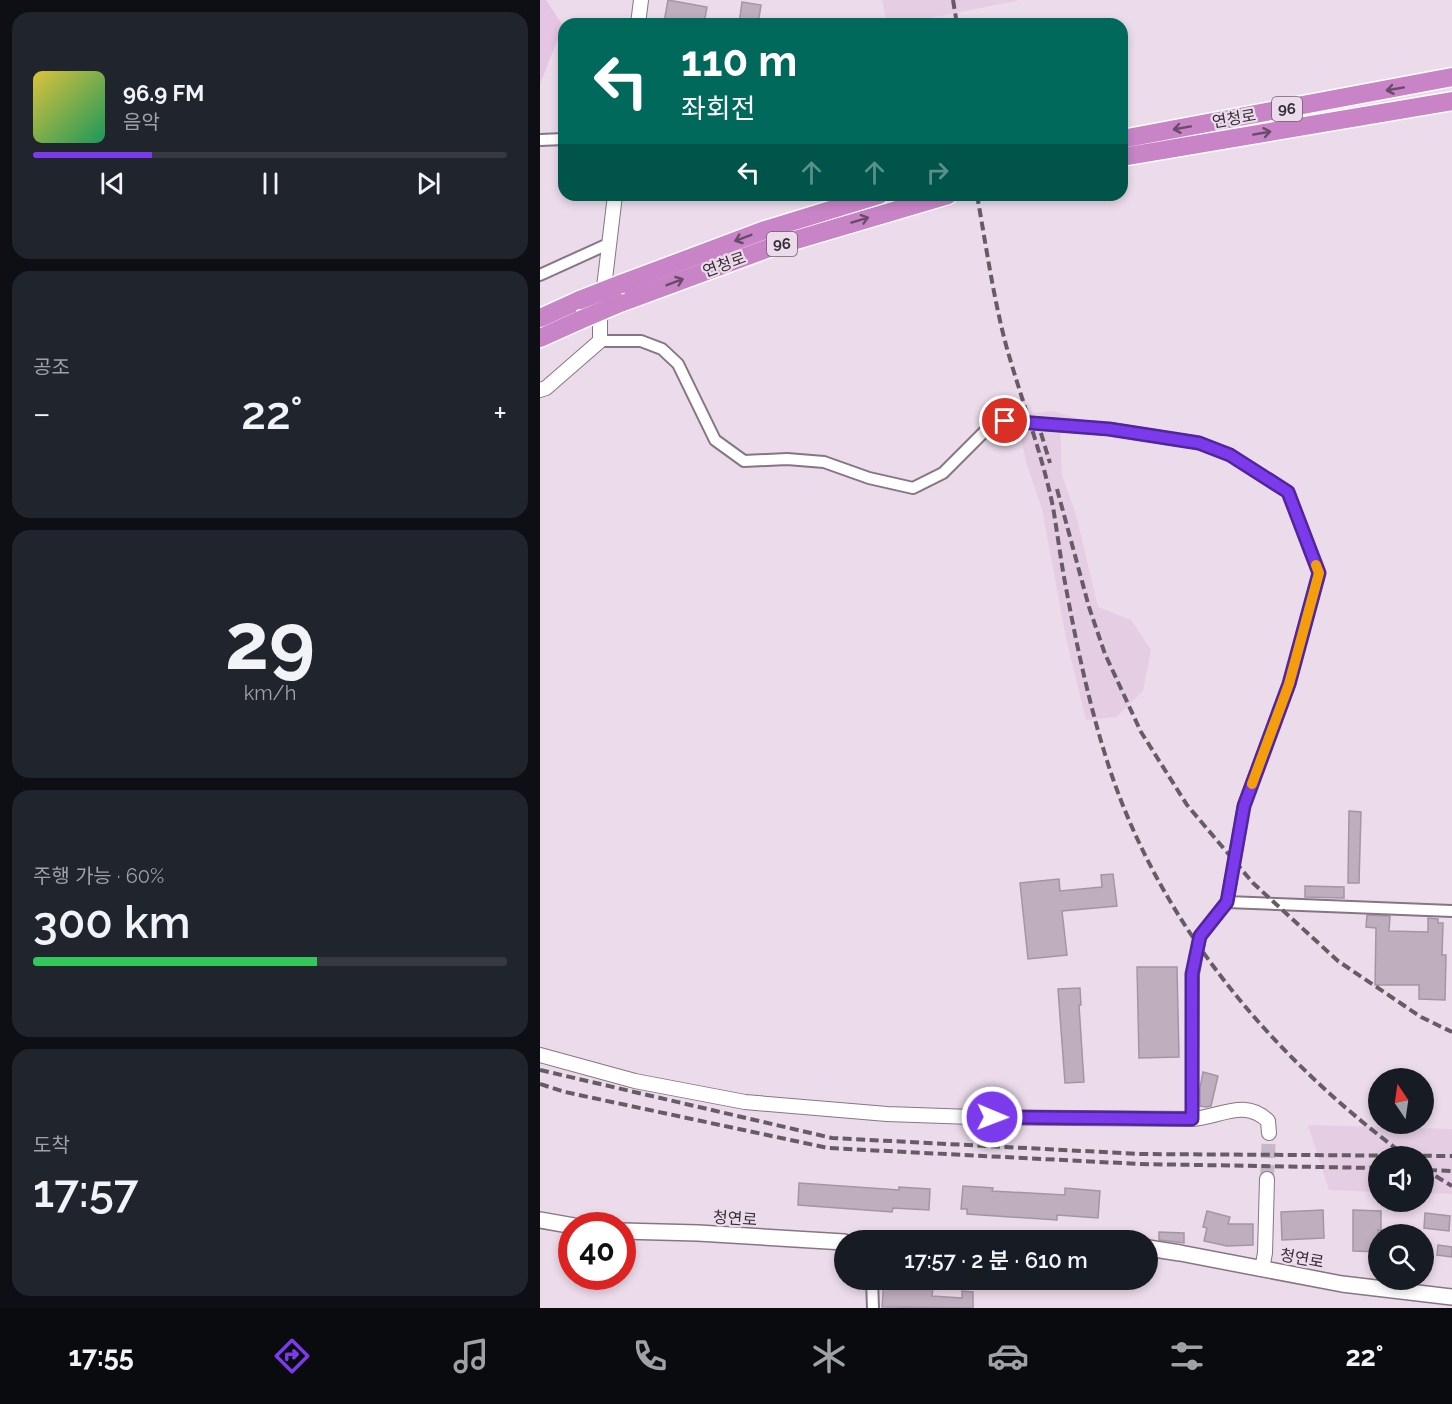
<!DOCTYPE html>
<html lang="ko">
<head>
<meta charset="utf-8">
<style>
	:root { --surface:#171b24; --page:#20242c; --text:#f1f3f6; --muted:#9ea1a6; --line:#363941; --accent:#7c3aed }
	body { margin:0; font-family:Raleway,"Noto Sans KR",sans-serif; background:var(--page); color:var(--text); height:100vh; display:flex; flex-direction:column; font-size:22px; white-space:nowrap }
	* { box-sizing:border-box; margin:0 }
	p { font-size:20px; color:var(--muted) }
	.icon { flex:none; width:33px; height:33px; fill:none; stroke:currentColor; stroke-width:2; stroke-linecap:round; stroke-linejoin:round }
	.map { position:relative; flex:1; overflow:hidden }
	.panel { display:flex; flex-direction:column; gap:12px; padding:12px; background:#0d0f14; width:540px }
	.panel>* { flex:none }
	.top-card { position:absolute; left:18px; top:18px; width:570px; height:183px; border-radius:18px; box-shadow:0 3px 9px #0003; background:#00695c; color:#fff; overflow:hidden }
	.needle { width:39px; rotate:347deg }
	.buttons { position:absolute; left:828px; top:1068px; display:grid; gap:12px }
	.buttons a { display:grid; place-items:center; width:66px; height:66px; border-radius:50%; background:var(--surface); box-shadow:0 3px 9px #0003; font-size:30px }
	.speed { position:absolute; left:18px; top:1212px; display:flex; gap:12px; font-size:30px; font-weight:700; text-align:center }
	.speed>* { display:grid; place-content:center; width:78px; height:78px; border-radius:50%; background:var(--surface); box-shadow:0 3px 9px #0003; line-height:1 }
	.speed .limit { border:9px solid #d22; background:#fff; color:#111 }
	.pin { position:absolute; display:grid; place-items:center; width:51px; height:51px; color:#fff; margin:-26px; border:3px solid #fff; border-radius:50%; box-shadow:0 2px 6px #0007 }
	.me { position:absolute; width:66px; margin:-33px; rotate:91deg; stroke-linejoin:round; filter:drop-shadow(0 0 4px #0008) }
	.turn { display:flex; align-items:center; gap:21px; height:126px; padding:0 24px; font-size:27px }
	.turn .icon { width:78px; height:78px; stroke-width:2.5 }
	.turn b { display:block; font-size:42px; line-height:51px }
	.lanes { display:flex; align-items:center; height:57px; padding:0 24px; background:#0003; justify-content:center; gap:30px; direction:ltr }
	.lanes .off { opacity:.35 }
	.big { font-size:45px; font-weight:600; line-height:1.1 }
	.panel .tile { flex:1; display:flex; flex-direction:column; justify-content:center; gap:9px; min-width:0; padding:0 21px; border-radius:18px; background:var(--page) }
	.panel .dial { align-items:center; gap:0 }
	.dial b { font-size:78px; line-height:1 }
	.song { display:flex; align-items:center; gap:18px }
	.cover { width:72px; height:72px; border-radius:9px; background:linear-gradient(135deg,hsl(50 70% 55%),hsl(150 70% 35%)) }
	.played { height:6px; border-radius:3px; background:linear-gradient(90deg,var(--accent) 25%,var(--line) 25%) }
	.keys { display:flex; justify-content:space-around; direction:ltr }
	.heat { display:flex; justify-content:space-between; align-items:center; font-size:33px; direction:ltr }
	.charge { height:9px; border-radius:4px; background:linear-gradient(90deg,#34c759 60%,var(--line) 0) }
	.trip { position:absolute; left:294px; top:1230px; width:324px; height:60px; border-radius:30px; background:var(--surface); box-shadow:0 3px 9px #0003; font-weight:600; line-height:60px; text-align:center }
	.tabs { display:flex; height:96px; justify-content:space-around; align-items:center; background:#090b0e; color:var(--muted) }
	.tabs .icon { width:42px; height:42px }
	.tabs .selected { color:var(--accent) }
	.tabs b { font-size:27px; color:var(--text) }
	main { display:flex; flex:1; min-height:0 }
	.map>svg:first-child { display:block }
	.built { fill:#e5cee3 }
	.green { fill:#e6c4e3 }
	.building { fill:#bfaebd; stroke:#a595a4; stroke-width:1.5 }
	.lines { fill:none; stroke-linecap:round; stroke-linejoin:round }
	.tertiary-tunnel { stroke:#c7b8c7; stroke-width:14; stroke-dasharray:14 7; stroke-linecap:butt }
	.minor-casing { stroke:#867685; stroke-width:14 }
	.tertiary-casing { stroke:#867685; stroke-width:16 }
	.secondary-casing { stroke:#867685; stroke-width:18 }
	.trunk-casing { stroke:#fff; stroke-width:21 }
	.minor { stroke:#fff; stroke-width:10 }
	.tertiary { stroke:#fff; stroke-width:14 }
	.secondary { stroke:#fff; stroke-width:15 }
	.trunk { stroke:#c884c6; stroke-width:18 }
	.rail { stroke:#665c66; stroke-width:4; stroke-dasharray:9 4.5; stroke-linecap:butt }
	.trunk-bridge-casing { stroke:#fff; stroke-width:21; stroke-linecap:butt }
	.trunk-bridge { stroke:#c884c6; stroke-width:18 }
	.oneway { stroke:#684c68 }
	.route-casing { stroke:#51269a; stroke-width:15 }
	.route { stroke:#7c3aed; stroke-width:10 }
	.slow { stroke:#f59e0b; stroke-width:10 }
	.labels { text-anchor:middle; stroke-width:4.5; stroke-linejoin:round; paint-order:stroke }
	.shield { fill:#ecdbeb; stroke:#6c626c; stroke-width:1.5 }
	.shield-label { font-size:15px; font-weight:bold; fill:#352e35 }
	.street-label { font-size:16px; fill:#352e35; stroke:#ecdbeb }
</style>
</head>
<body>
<main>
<section class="panel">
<div class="tile">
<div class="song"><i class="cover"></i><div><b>96.9 FM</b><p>음악</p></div></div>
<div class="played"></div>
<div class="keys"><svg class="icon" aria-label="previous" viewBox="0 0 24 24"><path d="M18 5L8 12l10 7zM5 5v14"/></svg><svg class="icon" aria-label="pause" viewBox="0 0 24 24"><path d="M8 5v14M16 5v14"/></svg><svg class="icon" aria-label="next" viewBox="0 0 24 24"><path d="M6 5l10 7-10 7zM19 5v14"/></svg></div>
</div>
<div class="tile"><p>공조</p>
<div class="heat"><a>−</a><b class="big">22°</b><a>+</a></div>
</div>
<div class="tile dial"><b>29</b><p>km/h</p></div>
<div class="tile"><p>주행 가능 · 60%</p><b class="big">300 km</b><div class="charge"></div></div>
<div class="tile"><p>도착</p><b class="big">17:57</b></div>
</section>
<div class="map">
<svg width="912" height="1308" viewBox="0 0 912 1308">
	<rect width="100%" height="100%" fill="#ecdbeb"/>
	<g class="built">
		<path d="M342 0H480L360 24H347Z"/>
		<path d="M512 411 544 420 543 432 520 425 522 475 536 515 558 607 591 620 611 650 603 691 576 717 546 720 526 638 502 509 486 462 476 415Z"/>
		<path d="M768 1125 912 1129V1194L884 1193V1156H838V1192L789 1190Z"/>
	</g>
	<path class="green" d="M0 0H6L23 26 0 84Z"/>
	<g class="building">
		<path d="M128 0 167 7 164 24 124 22Z"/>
		<path d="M202 2 221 5 218 24H199Z"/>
		<path d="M809 811 821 812 819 883H808Z"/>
		<path d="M573 874 577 906 522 911 527 955 488 959 480 883 519 879 520 891 562 887 561 875Z"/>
		<path d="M765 886 804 887V898L765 897Z"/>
		<path d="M827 915 850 916 849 931 888 932V918L898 919V923H903L902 955H906L905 1000 879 999V985H835L836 928 826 927Z"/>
		<path d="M597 967H637L639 1057 599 1058Z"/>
		<path d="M540 988 541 1005H539L544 1082 525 1083 518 989Z"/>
		<path d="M663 1072 678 1076 671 1106 666 1107 660 1106V1088Z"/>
		<path d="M259 1183 359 1190V1187L390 1189 389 1210 353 1208 352 1212 258 1205Z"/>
		<path d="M423 1186 453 1188 452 1191 525 1195V1188L560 1191 558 1218 517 1215V1220L427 1214V1209H421Z"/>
		<path d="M783 1210 784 1238 742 1240 741 1212Z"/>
		<path d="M813 1210 841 1211V1231L838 1230V1252L813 1251Z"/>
		<path d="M667 1211 690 1217 688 1224H713V1245L687 1246 664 1241 667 1228 663 1227Z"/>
		<path d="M885 1213 910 1216 909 1231 884 1228Z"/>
		<path d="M619 1232 644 1233V1243L619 1240Z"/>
		<path d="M898 1245 912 1247V1257L897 1255Z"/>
		<path d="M344 1280H394L392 1296 422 1298V1291L433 1292V1308L342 1307Z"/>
	</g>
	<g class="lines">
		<path class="tertiary-tunnel" d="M727 1179 729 1133"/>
		<g class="minor-casing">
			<g id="minor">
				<path d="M0 140 24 139"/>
				<path d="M0 275 68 244"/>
				<path d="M60 341H101L122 349 138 364 175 440 204 461 247 459 284 462 329 478 373 488 403 473 447 429 465 421 569 429 659 443 690 455 748 492 779 573 749 684 704 805 687 902 912 911"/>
				<path d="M652 1119 653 974 660 936 687 902"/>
				<path d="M332 1280 333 1308"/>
			</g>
		</g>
		<g class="tertiary-casing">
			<g id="tertiary">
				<path d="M98 24 101 0"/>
				<path d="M0 390 6 388 60 341V321L75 195"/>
				<path d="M0 1055 95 1081 205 1102 347 1114 432 1117 652 1119C680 1117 705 1098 728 1121L729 1133"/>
				<path d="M722 1269 725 1253 727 1179"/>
			</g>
		</g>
		<g class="secondary-casing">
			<g id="secondary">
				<path d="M0 1220 34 1226"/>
				<path d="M82 1231 158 1233 304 1242"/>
				<path d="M608 1248 640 1253 802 1284 912 1297"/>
			</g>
		</g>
		<g class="trunk-casing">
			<g id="trunk">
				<path d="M582 139 912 77"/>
				<path d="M582 157 912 101"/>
				<path d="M81 284 225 230 339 195"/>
				<path d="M80 303 232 247 408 195"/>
				<path d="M0 318 40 300"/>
				<path d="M0 338 40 320"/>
			</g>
		</g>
		<use href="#minor" class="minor"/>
		<use href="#tertiary" class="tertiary"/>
		<use href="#secondary" class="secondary"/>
		<use href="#trunk" class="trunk"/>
		<g class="rail">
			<path d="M413 0 417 24"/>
			<path d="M437 195C446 245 453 296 466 345 481 399 502 453 513 507 517 531 520 554 524 577 536 643 550 710 571 773 624 930 735 1059 866 1156"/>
			<path d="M497 420 510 463"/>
			<path d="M517 489 549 607 565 654 601 732 647 805 713 883 798 961 881 1017 912 1032"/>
			<path d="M0 1070 292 1138 601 1154 912 1156"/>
			<path d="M0 1084 25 1092 288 1148 600 1164 838 1168"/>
			<path d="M884 1169 912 1186"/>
			<path d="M888 1170 912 1171"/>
		</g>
		<g class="trunk-bridge-casing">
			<g id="trunk-bridge">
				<path d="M40 300 81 284"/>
				<path d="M40 320 80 303"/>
			</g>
		</g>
		<use href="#trunk-bridge" class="trunk-bridge"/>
	</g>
	<defs><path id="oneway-shaft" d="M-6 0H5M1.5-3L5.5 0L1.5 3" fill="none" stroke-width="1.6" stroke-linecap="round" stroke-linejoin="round" transform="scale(1.5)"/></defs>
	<g class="oneway">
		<use href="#oneway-shaft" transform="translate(855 89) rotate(170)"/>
		<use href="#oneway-shaft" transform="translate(642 128) rotate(170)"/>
		<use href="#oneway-shaft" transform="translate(722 133) rotate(-10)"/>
		<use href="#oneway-shaft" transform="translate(320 220) rotate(-17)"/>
		<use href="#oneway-shaft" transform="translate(203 238) rotate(159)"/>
		<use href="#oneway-shaft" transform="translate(135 282) rotate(-21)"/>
	</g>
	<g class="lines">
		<g class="route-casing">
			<path id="route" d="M452 1117 652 1119V974L660 936 687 902 704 806 749 684 779 573 748 492 690 455 659 443 569 429 465 421"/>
		</g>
		<use href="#route" class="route"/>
		<path class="slow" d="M712 784 749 684 779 573 776 565"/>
	</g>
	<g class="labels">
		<g class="shield">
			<rect x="732" y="97" width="30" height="24" rx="4.5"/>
			<rect x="227" y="232" width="30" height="24" rx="4.5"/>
		</g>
		<g class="shield-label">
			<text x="747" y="114">96</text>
			<text x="242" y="249">96</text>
		</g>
		<g class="street-label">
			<text transform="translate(694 118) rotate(-10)" y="6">연청로</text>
			<text transform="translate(184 264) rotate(-20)" y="6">연청로</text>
			<text transform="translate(195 1218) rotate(4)" y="6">청연로</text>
			<text transform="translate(762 1258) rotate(10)" y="6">청연로</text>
		</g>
	</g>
</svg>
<div class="buttons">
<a><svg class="needle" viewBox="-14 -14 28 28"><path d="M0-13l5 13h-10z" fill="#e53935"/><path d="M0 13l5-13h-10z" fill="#9ea1a6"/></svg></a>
<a><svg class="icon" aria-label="sound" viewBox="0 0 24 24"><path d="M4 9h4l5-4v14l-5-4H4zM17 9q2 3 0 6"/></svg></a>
<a><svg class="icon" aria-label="search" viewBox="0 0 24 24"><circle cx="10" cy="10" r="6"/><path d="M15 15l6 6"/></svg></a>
</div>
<div class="speed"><div class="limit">40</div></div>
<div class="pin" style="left:465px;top:421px;background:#d93025"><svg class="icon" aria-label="arrive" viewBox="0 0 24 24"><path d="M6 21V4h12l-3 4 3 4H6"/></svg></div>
<svg class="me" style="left:452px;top:1117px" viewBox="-20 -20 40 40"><circle r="17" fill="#7c3aed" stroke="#fff" stroke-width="3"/><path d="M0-11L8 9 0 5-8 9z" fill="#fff"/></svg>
<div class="trip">17:57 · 2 분 · 610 m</div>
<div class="top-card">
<div class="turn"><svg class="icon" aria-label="left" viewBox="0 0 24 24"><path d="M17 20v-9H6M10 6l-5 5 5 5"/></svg><div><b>110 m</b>좌회전</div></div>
<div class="lanes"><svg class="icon" aria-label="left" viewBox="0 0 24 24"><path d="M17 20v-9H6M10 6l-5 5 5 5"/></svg><svg class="icon off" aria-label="ahead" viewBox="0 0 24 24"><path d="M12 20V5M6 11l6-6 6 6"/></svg><svg class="icon off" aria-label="ahead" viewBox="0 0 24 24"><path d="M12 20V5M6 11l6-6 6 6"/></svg><svg class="icon off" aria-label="right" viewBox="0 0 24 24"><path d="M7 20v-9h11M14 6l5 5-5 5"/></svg></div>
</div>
</div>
</main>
<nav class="tabs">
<b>17:55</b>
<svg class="icon selected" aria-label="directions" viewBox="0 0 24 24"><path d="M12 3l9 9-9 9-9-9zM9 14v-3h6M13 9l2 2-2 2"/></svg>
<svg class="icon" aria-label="music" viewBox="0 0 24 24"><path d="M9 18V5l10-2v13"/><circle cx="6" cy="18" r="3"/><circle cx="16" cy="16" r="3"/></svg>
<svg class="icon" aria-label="phone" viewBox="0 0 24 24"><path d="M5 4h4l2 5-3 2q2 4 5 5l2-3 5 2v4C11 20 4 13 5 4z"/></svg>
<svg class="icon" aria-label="climate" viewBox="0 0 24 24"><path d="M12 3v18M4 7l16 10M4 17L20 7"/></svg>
<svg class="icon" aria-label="car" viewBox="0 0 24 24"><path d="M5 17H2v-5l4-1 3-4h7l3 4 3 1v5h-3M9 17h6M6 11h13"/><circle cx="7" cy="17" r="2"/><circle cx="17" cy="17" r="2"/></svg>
<svg class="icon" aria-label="filters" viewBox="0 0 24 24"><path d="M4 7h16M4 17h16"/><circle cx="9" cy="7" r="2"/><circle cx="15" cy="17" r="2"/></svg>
<b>22°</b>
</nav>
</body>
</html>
